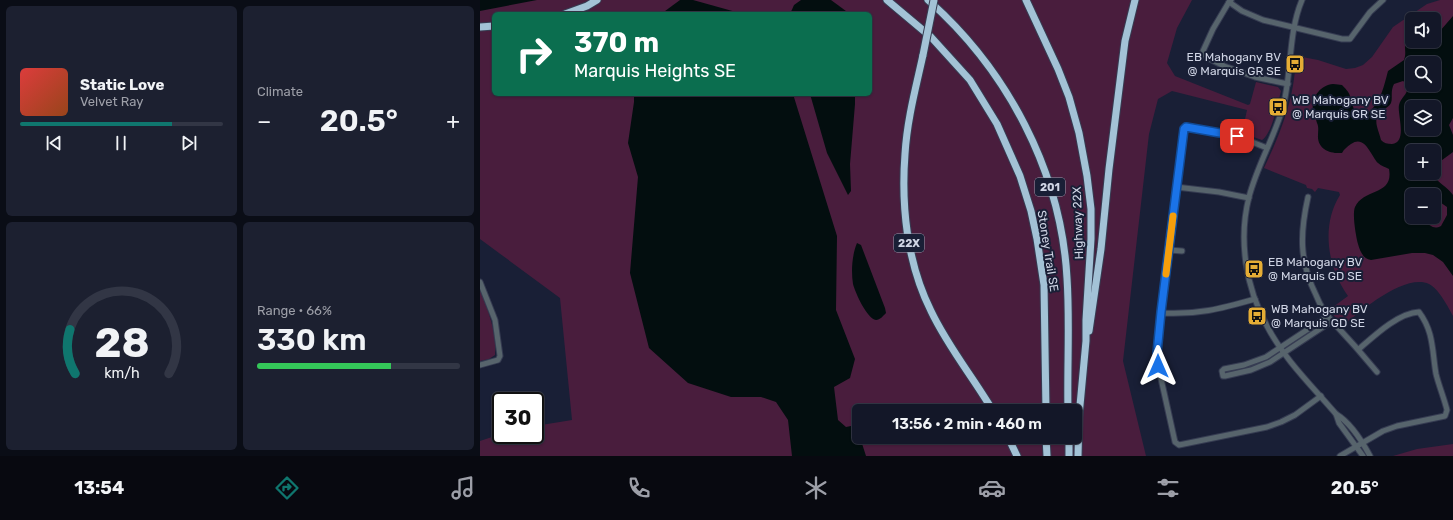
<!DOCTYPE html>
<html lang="en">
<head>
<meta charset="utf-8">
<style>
	:root { --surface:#131728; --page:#1c2030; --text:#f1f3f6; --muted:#9d9fa8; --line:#323645; --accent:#0f766e }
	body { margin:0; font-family:Rubik,sans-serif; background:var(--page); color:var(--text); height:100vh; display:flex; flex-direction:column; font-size:15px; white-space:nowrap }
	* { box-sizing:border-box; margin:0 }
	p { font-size:13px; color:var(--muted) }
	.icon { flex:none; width:22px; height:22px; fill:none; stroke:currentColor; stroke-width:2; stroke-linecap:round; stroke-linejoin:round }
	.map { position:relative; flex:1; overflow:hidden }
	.drawer { display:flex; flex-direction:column; gap:6px; padding:6px; background:#0a0d16; width:480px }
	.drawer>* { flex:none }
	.top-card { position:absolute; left:12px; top:12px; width:380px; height:84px; border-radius:6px; box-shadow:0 1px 3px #0004,0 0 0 1px var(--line); background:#0b6e4f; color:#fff; overflow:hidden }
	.fabs { position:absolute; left:925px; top:12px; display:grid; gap:8px }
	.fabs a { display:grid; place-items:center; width:36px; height:36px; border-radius:6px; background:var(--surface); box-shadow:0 1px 3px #0004,0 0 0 1px var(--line); font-size:20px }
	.speed { position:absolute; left:12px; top:392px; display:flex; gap:8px; font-size:20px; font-weight:700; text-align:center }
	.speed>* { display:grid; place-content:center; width:52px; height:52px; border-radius:50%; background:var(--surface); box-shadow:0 1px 3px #0004,0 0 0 1px var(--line); line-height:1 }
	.speed .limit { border:2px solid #111; border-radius:6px; background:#fff; color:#111 }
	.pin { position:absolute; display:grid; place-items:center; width:34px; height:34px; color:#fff; margin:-17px; border-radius:8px; box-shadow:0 2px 6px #0006 }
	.me { position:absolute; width:44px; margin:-22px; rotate:0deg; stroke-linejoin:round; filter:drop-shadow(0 0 3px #0008) }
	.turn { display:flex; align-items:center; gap:14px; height:84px; padding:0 16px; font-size:18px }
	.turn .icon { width:52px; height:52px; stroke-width:2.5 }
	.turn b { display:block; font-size:28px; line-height:34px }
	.big { font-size:30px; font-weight:600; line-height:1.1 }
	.drawer .widget { flex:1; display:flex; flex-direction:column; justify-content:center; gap:6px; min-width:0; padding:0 14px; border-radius:6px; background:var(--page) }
	.drawer .dial { align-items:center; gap:0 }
	.dial svg { height:104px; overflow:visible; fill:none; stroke:var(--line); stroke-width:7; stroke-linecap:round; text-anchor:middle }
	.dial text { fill:var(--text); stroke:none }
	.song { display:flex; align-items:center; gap:12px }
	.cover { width:48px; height:48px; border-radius:6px; background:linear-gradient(135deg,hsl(0 70% 55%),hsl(20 70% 35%)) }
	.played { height:4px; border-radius:2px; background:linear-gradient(90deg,var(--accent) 75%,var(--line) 75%) }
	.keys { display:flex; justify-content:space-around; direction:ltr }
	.heat { display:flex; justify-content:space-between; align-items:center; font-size:22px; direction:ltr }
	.charge { height:6px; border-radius:3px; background:linear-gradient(90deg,#34c759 66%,var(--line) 0) }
	.drawer .tiles { flex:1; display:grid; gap:6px; grid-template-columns:repeat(2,1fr) }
	.trip { position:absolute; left:372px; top:404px; width:230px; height:40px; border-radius:6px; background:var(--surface); box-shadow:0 1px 3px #0004,0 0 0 1px var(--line); font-weight:600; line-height:40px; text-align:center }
	.dock { display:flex; height:64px; justify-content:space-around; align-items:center; background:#080910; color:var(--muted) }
	.dock .icon { width:28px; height:28px }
	.dock .current { color:var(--accent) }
	.dock b { font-size:18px; color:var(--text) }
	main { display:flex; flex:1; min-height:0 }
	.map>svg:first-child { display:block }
	.green { fill:#491d3d; fill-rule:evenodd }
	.water { fill:#030e0f; fill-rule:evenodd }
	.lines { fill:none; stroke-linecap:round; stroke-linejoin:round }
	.minor-casing { stroke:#363c52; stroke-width:7 }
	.highway-casing { stroke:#363c52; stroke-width:9 }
	.minor { stroke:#57646c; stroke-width:5 }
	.highway { stroke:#a3c2d6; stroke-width:7 }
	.highway-bridge-casing { stroke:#363c52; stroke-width:9; stroke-linecap:butt }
	.highway-bridge { stroke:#a3c2d6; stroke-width:7 }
	.route-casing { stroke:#114b97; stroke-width:10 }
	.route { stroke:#1a73e8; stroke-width:7 }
	.slow { stroke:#f59e0b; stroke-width:7 }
	.labels { text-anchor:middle; stroke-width:4; stroke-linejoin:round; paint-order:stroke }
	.shield { fill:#191f36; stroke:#999eb0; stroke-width:1 }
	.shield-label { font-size:11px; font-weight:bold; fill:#d0d5e5 }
	.poi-label { font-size:12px; fill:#d0d5e5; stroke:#191f36; text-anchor:start }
	.street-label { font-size:12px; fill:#d0d5e5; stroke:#191f36 }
</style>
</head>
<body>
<main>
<section class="drawer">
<div class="tiles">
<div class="widget">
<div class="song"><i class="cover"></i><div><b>Static Love</b><p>Velvet Ray</p></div></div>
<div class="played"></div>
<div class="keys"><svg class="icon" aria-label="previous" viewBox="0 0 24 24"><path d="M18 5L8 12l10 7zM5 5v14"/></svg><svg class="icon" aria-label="pause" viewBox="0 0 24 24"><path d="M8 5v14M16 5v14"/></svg><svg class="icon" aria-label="next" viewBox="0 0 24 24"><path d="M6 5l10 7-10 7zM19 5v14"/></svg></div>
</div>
<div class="widget"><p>Climate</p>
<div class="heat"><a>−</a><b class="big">20.5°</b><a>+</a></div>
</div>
<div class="widget dial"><svg viewBox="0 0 100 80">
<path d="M14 69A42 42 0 1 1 86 69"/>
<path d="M14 69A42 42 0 0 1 10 35" stroke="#0f766e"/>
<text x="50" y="56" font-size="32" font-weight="700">28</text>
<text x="50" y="72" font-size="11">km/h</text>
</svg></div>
<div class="widget"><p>Range · 66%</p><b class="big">330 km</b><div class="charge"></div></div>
</div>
</section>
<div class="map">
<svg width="973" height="456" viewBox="0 0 973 456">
	<rect width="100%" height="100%" fill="#191f36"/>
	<g class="green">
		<path d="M0 0H712L697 28 687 63 695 76 768 105 770 104 776 82 798 87 801 91C798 102 792 134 782 140L762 133 767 110 692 91 678 99 669 134 643 361 666 456H0V441L21 434V435H55V426L92 420 80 298 0 239ZM14 14H390V94H14ZM379 411H595V437H379Z"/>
		<path d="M960 0H973V316C969 308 958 288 949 284 925 273 880 311 863 326L849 310 868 296C847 267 841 225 860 195L859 192 838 188 835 192 832 189 827 188 826 185 784 168C795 145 805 121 811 96 814 83 815 69 817 56L838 60 866 69 875 68 883 65 892 57 913 27 947 4ZM932 19H954V41H932ZM932 63H954V85H932ZM932 107H954V129H932ZM932 151H954V173H932ZM932 195H954V217H932Z"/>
		<path d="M0 290C8 310 17 333 15 355L9 359 0 361Z"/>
		<path d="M973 444V456H913L937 449Z"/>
	</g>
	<g class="water">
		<path d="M0 0H57L0 11Z"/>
		<path d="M200 0H213L256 12 258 14H181Z"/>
		<path d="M321 0H351L370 14H310L314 5Z"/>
		<path d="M973 16V118L969 125 973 135V152L954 166V151H932V173H952C957 183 967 186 973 195V276L963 262 953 255 945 253H932L891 260C883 259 880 251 878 244 876 237 872 214 875 207 884 188 914 196 909 169 906 167 901 166 898 163 891 156 885 134 871 144 867 147 864 149 862 153 850 154 837 149 838 135 838 131 839 127 837 123 836 119 834 115 833 111 831 98 840 85 853 84 857 84 859 85 862 85 865 88 869 92 870 96 872 104 873 113 883 117 900 105 903 90 908 71L924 60C928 49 920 44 932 35V41H954V34L960 31ZM932 63H954V85H932ZM923 81 926 83C931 93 921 96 919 105 917 114 928 142 912 144 907 144 904 143 901 140 899 130 891 119 902 111 905 108 909 107 911 103 913 97 910 92 914 84ZM932 107H954V129H932ZM932 195H954V198L967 207V215L961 226C953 230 951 225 944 222 936 219 929 219 926 210L927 206 932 200Z"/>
		<path d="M154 94H313L357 236 356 310 375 359 370 378 354 387 358 420 366 427 376 425 386 456H312L308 420 296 402 281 397H251L208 383 169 348 150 273 158 177 148 143 154 102Z"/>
		<path d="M330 94H375V104L370 164 371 191 368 195 347 153Z"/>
		<path d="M377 243 381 245 405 308 406 313C403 316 400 320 396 320 387 319 375 292 373 284 371 271 372 255 377 243Z"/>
	</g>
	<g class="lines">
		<g class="minor-casing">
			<g id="minor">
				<path d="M751 0 749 2 762 11 783 20 862 39H870L890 12 903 0"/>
				<path d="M822 0C808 33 812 72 803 107 794 138 777 166 769 197 758 240 766 288 787 326 804 359 832 386 856 414 871 423 882 441 890 456"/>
				<path d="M749 2 733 29 723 51 726 57 744 66 775 77 808 84"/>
				<path d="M787 148 757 136 706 127 704 129 681 313 677 353 678 365 695 442 699 445 787 427 801 422 815 415 841 396"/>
				<path d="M696 187 739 192 769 198"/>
				<path d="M828 197C820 233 819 261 836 295 840 305 845 314 852 321 868 338 883 355 897 372"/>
				<path d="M689 250 702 251"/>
				<path d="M0 282 15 320 20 356 18 360 0 365"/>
				<path d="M681 313C717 315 740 309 775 299"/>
				<path d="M848 316 786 357 764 365 744 369 742 371 743 376H745L771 370 790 362 852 321"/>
				<path d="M856 414 859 423 883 456"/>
				<path d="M860 456 903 431 917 426 965 416 967 410C964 398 959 386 956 374 952 351 954 332 939 312 918 313 894 336 879 349"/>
			</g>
		</g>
		<g class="highway-casing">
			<g id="highway">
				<path d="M407 0 451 37 490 80 517 124 540 176 551 211 557 239 564 285 566 411"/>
				<path d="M448 0C527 70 581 171 587 278 590 322 587 367 588 411"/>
				<path d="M546 0 578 69 589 97 599 133 607 176 611 209V239L606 320V341L599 416 598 456"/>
				<path d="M85 14 107 6 117 0"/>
				<path d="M0 27 14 26"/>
				<path d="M443 55C436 87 427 120 425 154 421 206 427 263 451 311 468 347 493 377 513 411"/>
				<path d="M609 331 621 249 629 169 645 41 655 0"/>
				<path d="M528 437 537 456"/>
				<path d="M566 437 567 456"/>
				<path d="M589 437V456"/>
			</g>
		</g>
		<use href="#minor" class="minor"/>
		<use href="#highway" class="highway"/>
		<g class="highway-bridge-casing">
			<path id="highway-bridge" d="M443 55 454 0"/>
		</g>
		<use href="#highway-bridge" class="highway-bridge"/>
	</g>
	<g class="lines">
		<g class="route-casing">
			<path id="route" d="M678 366 677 353 681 312 704 129 706 127 757 136"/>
		</g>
		<use href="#route" class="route"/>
		<path class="slow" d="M686 274 693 216"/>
	</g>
	<defs>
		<g id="bus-square" transform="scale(1)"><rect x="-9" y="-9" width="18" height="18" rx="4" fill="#e5ad35" stroke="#191f36"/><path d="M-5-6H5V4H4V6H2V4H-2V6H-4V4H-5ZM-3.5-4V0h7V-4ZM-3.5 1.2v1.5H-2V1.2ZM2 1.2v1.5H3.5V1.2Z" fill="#111"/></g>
	</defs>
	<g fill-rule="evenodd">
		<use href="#bus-square" x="815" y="64"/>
		<use href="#bus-square" x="798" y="107"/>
		<use href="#bus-square" x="774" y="269"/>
		<use href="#bus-square" x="777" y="316"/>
	</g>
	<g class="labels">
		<g class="shield">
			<rect x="555" y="178" width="30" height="18" rx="3"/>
			<rect x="414" y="234" width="30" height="18" rx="3"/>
		</g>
		<g class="shield-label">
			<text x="570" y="191">201</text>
			<text x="429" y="247">22X</text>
		</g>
		<g class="poi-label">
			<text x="801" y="61" text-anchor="end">EB Mahogany BV<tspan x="801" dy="14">@ Marquis GR SE</tspan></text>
			<text x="812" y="104">WB Mahogany BV<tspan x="812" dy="14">@ Marquis GR SE</tspan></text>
			<text x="788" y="266">EB Mahogany BV<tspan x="788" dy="14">@ Marquis GD SE</tspan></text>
			<text x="791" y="313">WB Mahogany BV<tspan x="791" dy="14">@ Marquis GD SE</tspan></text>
		</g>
		<g class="street-label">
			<text transform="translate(598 223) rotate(-92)" y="4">Highway 22X</text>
			<text transform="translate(568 251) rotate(81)" y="4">Stoney Trail SE</text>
		</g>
	</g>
</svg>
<div class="fabs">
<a><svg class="icon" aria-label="sound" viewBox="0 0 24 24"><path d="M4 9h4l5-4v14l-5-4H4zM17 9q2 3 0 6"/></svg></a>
<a><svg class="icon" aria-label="search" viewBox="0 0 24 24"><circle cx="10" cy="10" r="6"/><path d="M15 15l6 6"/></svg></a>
<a><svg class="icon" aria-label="layers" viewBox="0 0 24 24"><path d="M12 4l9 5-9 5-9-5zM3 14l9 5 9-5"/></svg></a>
<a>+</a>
<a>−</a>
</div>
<div class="speed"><div class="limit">30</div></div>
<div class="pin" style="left:757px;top:136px;background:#d93025"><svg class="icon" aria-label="arrive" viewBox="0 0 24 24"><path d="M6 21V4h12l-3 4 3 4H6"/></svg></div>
<svg class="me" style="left:678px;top:366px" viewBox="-20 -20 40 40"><path d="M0-17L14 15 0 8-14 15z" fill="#1a73e8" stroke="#fff" stroke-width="4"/></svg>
<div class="trip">13:56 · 2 min · 460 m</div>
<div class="top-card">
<div class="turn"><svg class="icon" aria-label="right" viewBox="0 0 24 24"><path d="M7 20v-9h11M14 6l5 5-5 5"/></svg><div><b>370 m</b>Marquis Heights SE</div></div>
</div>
</div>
</main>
<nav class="dock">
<b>13:54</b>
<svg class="icon current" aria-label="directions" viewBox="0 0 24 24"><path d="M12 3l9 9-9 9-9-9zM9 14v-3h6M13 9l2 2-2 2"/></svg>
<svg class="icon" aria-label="music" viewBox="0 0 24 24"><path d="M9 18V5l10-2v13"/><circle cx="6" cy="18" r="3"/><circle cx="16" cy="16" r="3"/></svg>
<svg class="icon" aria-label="phone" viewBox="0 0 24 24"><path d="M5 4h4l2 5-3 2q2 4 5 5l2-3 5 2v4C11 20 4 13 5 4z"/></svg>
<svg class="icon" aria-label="climate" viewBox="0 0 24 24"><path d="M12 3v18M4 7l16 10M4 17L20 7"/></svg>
<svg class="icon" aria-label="car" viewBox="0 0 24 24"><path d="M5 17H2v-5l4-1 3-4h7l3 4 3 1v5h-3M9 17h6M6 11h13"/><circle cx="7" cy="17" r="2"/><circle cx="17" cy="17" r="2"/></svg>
<svg class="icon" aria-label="filters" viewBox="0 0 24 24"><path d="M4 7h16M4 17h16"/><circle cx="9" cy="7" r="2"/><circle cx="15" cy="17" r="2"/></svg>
<b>20.5°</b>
</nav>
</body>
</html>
